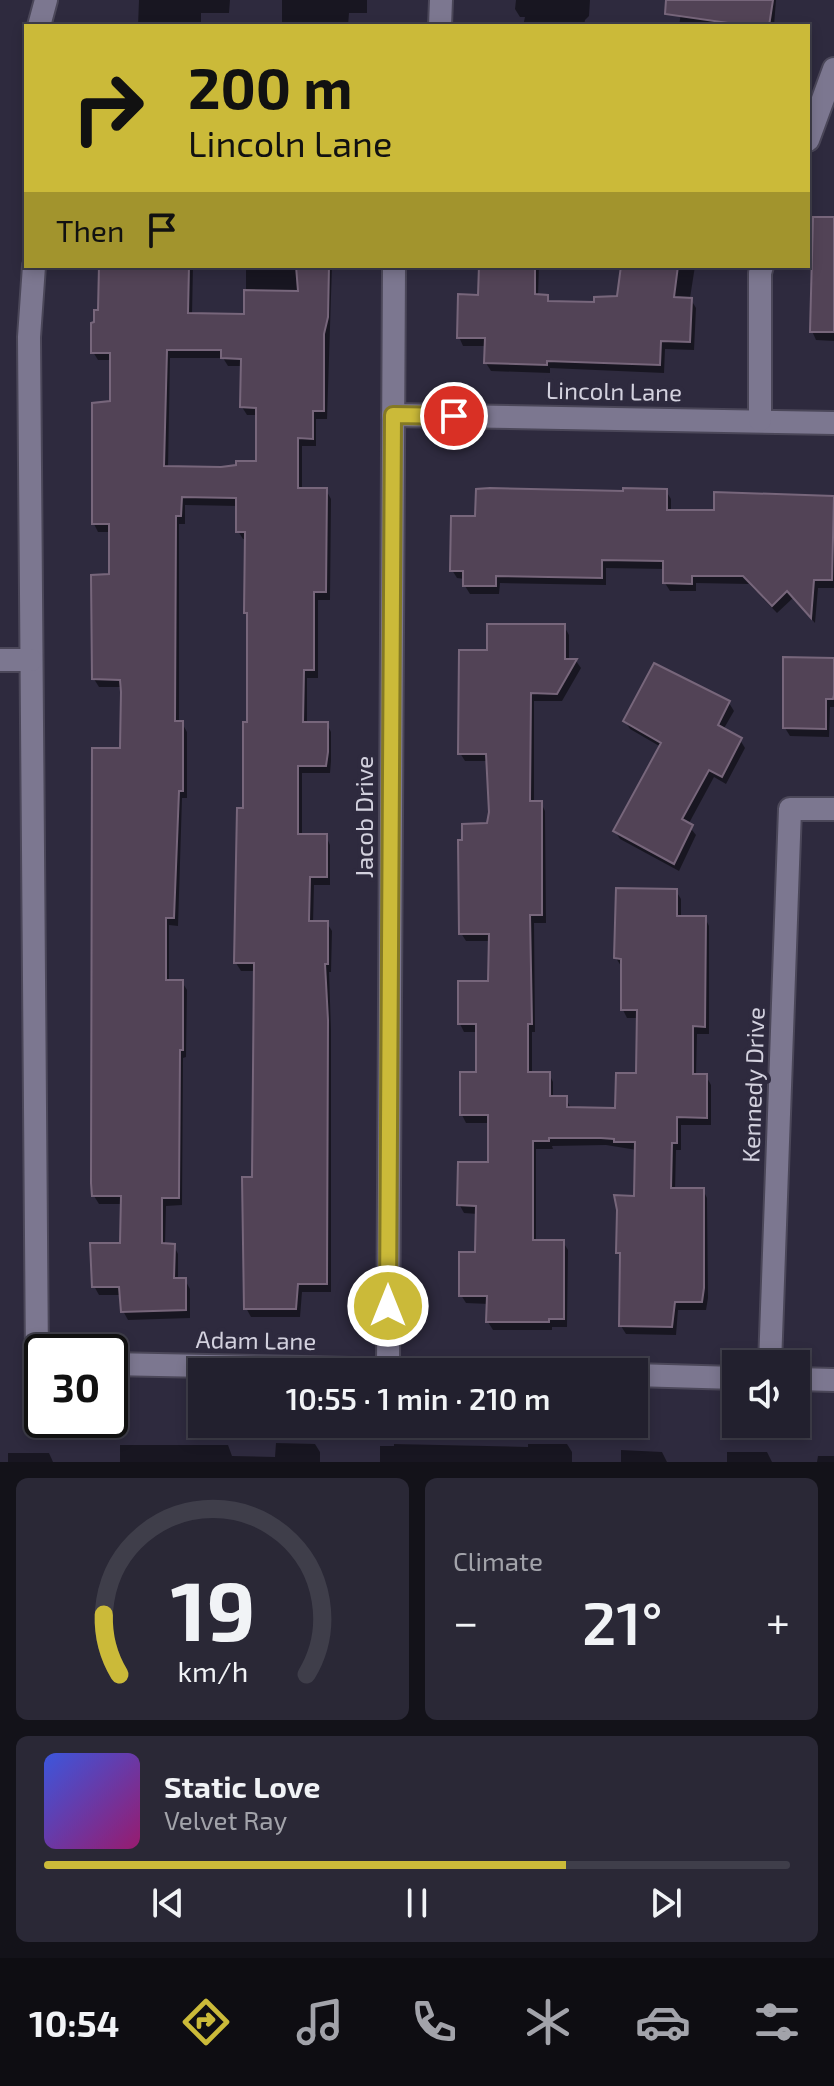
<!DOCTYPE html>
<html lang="en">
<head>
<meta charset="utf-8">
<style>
	:root { --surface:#22202e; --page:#2a2836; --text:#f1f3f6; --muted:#a2a3aa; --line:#3f3e4a; --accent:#cbba39 }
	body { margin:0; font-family:"Exo 2",sans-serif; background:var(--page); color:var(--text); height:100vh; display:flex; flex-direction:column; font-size:30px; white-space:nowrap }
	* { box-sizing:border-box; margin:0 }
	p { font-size:26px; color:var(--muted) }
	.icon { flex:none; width:44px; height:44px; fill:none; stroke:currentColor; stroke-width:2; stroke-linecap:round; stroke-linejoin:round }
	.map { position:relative; height:1462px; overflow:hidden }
	.sheet { display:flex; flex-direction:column; gap:16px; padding:16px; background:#131219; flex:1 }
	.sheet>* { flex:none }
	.top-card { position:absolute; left:24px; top:24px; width:786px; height:244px; border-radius:0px; box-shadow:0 4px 12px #0003,0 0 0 2px var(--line); background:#cbba39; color:#111; overflow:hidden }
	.fabs { position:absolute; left:722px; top:1350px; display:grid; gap:16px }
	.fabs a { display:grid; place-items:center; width:88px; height:88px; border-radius:0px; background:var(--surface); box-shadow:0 4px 12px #0003,0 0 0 2px var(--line); font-size:40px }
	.speed { position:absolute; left:24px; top:1334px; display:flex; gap:16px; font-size:40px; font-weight:700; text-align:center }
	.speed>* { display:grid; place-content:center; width:104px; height:104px; border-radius:50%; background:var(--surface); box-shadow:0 4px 12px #0003,0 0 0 2px var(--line); line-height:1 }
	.speed .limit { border:4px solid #111; border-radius:12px; background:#fff; color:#111 }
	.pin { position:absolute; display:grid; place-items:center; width:68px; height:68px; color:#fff; margin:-34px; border:4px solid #fff; border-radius:50%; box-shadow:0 2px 8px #0007 }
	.me { position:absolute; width:88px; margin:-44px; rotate:0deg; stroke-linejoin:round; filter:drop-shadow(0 0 6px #0008) }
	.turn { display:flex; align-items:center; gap:28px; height:168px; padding:0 32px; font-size:36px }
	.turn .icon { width:104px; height:104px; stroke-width:2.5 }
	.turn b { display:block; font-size:56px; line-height:68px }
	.then { display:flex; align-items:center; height:76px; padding:0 32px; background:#0003; gap:16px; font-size:30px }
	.big { font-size:60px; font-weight:600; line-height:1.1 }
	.sheet .widget { flex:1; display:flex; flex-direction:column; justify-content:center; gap:12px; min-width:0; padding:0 28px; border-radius:12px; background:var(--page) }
	.sheet .dial { align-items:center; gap:0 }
	.dial svg { height:208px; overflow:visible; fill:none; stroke:var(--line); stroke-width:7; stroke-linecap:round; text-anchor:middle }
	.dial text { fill:var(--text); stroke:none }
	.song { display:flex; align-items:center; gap:24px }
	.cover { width:96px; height:96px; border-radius:12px; background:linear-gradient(135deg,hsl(230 70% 55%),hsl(320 70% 35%)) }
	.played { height:8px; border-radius:4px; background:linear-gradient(90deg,var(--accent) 70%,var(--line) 70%) }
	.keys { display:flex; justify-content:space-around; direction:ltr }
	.heat { display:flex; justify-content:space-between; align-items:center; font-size:44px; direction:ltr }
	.sheet .tiles { flex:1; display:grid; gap:16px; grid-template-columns:1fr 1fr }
	.widget:last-child { grid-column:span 2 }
	.trip { position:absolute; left:188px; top:1358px; width:460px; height:80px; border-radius:0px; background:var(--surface); box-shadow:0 4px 12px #0003,0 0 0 2px var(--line); font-weight:600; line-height:80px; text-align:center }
	.menu { display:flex; height:128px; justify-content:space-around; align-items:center; background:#0e0d12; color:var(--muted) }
	.menu .icon { width:56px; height:56px }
	.menu .active { color:var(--accent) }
	.menu b { font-size:36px; color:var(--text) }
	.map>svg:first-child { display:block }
	.shadow { fill:#0007; fill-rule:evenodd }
	.building { fill:#524356; stroke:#77667b; stroke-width:2; fill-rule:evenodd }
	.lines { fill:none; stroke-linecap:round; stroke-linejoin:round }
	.minor-casing { stroke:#4b4759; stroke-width:26 }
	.minor { stroke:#7c7790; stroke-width:22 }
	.route-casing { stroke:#847925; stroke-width:20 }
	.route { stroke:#cbba39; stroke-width:14 }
	.labels { text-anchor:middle; stroke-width:8; stroke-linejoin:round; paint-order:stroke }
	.street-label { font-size:24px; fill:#d3d1de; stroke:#2e2a3e }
</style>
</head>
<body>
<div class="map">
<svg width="834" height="1462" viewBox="0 0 834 1462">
	<rect width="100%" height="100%" fill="#2e2a3e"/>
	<g class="shadow">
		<path d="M139 0H230L229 13H201V26H138Z"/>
		<path d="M282 0H367V13H349L348 26H282Z"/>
		<path d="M516 0H590L589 16 585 20 584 26H523L525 17H520L515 9Z"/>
		<path d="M683 0H776L774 26H679Z"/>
		<path d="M834 255V341L816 340 812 331Z"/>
		<path d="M101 266H193L192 315 246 316V266H332L327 419H316V446H302V490H326L331 499 330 600H318V678H307V724H327L331 732V761L330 773H302V836H326L330 845V885H314L313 923H327L332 931 331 972H329L331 1030V1292H302L300 1317H251L246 1308 254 1179 256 971H241L236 963 249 724 247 539H243L238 531V506L185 505V524H179V723H182L187 732V798H182L178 926 169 925V982H182L187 990 186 1057 183 1058 182 1205 166 1206 165 1245 174 1246 178 1254V1280H185L190 1289V1318L128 1320 123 1311 122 1295H99L94 1286 122 1245 123 1204H99L94 1196 122 750 123 687H99L94 679 111 576V532H98L94 524 112 403V360H98L93 352 100 312ZM170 358H223L228 366H243L242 407 247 415H258V464L222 469 168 468Z"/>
		<path d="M481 266H539L538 296 547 297 551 303 596 304 619 298 624 266H695L690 298 696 308 694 350 665 349 664 373 550 368V373L491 371 486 363 487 346H463L459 337 480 297Z"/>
		<path d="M666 491 671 499V512H716L834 498V588H818L815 623 793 598 777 613 749 584 696 583V591H670L665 583V569L606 568V585L500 583 499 594H470L465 586V579L457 578 452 570 477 518 625 493Z"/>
		<path d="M564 626 569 635V661H576L581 668 562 701H534V803H541L545 811 546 923H534L535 1032H532V1074H549L553 1082V1098H566L571 1109 617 1110 638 1075 639 1018H627L623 1010 621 966 616 958 676 891 681 899V918H705L709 926V1034H697L696 1076H706L711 1085V1125H681V1150H676L675 1190H703L707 1198 708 1298 706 1310H678L676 1335 626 1334 621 1326 622 1260 618 1253 636 1198 637 1150 606 1145 552 1146 553 1149H536V1242H563L568 1250 567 1327H552V1330H493L488 1322 489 1304 466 1303 461 1295 477 1254 478 1214 464 1213 459 1204 490 1164V1123H466L462 1115 478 1074V1032H464L460 1024 490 983 491 941H466L461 933 491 812 488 761H465L460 753 489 652Z"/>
		<path d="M834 660V707H830L829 737 790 736 785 728Z"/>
		<path d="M729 703 734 711 723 730 740 740 745 748 726 784 714 777 688 825 696 835 679 871 620 839 615 831 661 747 630 729 625 721Z"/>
		<path d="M276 1443 315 1444 320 1452V1462H120V1445H228L232 1456 275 1457Z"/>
		<path d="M394 1444 528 1447V1444H567L572 1452V1462H380V1446H394Z"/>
		<path d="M621 1450 662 1452 667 1462H603H621Z"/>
		<path d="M727 1452H767L772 1462H727Z"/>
		<path d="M8 1453H49L53 1462H8Z"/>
		<path d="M818 1456H834V1462H817Z"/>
	</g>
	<g class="building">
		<path d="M666 0H773L769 26H749L665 14Z"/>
		<path d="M813 217H834V332H810Z"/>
		<path d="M99 266H189L188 313 244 314V290L298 291 296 266H329L328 317 324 334V411H313V439L298 438V488H327L326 592H314V670H304L303 722H328V752L326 766H298V834H327V877H310L309 921H328V964H325L328 1020 327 1284H298L296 1309H244L242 1177H252L254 963H234L237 808H243V722H247V613H244L245 532H236V498L182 497 181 516H176L175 721H183V791H179L174 918H166V980H183V1050H180L179 1198H162V1243L175 1244 174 1278H186V1310L121 1312 119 1287H92L90 1243H120L121 1196H92L91 1183 92 748H120L121 692 120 680 92 679 91 575 109 574V524H92V403L110 401V353H91V323L94 322V310H98ZM167 350H221V358L241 359 240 407 256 408V461H236V465L221 467 164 466Z"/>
		<path d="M479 266H535V294L548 295V301L594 302V297L617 296 621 266H678L674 297 692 298 690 342 661 341 660 365 547 361V365L484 363 485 338H457L458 294 478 295Z"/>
		<path d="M490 488 623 491V488L667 489V510H714V492L834 496 832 580H814L811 618 787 591 772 606 743 576H692V584L663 583V561L602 560V578L496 576V586H463V571H450L451 516H475L476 489Z"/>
		<path d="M487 624H565V659H577L557 694 531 693 530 801H542V915H530L532 1024H528V1072H550V1096H567V1107L615 1108 616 1073H636L637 1010H621V959L614 958 616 888 677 889V916H706L705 1027 693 1026V1074H707V1118L677 1117V1143H672L671 1188H704V1288L702 1302H675L672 1327 619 1326 620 1253H616L617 1210 614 1195 634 1196 635 1142H614V1139L601 1138H549V1141H533V1240H564V1319H549V1322H486L487 1296H459V1252H475L476 1206 457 1205 458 1162H488V1115H460V1072H476V1024H458V981H488L489 934H459L458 840H462V824L487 823 489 812 486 754H458L459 650H487Z"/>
		<path d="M783 657 834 658V695L833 699H826V729L783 728Z"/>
		<path d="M654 663 730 701 718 725 742 738 722 777 709 770 682 819 693 825 674 864 613 831 661 743 623 721Z"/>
	</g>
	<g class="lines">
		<g class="minor-casing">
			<g id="minor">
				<path d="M39 26 46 0"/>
				<path d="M440 26 441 0"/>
				<path d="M808 140 834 69"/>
				<path d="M34 266 29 337 37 1363H42"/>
				<path d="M393 415 834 423"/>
				<path d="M760 420V273L762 266"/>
				<path d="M0 660H31"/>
				<path d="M110 1364 498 1372"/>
				<path d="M770 1364 790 809H834"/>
				<path d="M388 1369 394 266"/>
				<path d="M634 1375 736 1378"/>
				<path d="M796 1379 834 1380"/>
			</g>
		</g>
		<use href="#minor" class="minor"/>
	</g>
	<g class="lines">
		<g class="route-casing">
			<path id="route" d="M388 1306 393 415 454 416"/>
		</g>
		<use href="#route" class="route"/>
	</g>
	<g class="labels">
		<g class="street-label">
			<text transform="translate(614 392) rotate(1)" y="8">Lincoln Lane</text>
			<text transform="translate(365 817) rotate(-90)" y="8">Jacob Drive</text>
			<text transform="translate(754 1085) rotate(-88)" y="8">Kennedy Drive</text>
			<text transform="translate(256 1341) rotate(1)" y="8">Adam Lane</text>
		</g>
	</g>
</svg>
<div class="fabs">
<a><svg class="icon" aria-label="sound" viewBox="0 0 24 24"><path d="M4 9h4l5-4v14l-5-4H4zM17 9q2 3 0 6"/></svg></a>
</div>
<div class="speed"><div class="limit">30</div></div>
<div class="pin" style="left:454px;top:416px;background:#d93025"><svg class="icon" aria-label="arrive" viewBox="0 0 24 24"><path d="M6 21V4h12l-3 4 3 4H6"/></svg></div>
<svg class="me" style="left:388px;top:1306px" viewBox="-20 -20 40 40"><circle r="17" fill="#cbba39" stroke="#fff" stroke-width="3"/><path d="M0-11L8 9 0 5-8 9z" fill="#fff"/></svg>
<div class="trip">10:55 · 1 min · 210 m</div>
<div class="top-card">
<div class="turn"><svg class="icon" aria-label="right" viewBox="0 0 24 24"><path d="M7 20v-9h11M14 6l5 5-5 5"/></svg><div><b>200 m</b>Lincoln Lane</div></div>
<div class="then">Then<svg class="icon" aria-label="arrive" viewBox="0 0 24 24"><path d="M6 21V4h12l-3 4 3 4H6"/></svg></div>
</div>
</div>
<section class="sheet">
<div class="tiles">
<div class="widget dial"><svg viewBox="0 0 100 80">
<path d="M14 69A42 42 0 1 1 86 69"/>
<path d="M14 69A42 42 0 0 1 8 46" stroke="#cbba39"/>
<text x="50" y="56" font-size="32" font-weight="700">19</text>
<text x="50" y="72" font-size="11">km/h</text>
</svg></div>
<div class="widget"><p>Climate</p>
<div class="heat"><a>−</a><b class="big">21°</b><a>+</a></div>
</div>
<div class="widget">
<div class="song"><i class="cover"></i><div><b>Static Love</b><p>Velvet Ray</p></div></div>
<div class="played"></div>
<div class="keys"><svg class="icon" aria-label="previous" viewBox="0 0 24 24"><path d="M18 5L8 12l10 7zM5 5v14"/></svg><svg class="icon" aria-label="pause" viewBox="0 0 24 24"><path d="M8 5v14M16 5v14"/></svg><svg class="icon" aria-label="next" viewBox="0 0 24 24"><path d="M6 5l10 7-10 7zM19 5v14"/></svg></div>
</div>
</div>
</section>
<nav class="menu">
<b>10:54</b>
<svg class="icon active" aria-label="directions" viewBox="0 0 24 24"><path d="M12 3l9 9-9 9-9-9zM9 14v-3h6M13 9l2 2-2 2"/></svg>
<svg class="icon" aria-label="music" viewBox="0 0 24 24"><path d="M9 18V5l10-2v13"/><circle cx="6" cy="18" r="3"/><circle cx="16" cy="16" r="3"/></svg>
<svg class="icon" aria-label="phone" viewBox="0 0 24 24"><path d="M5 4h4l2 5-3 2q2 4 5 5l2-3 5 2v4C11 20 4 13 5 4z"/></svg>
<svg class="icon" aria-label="climate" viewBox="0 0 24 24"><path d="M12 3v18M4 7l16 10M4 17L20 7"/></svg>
<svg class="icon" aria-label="car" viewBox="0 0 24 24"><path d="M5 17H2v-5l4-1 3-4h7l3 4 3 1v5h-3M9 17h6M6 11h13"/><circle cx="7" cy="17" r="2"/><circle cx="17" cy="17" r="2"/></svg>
<svg class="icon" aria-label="filters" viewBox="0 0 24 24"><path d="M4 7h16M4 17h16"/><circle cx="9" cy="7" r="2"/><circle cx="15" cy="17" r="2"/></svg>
</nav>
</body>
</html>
